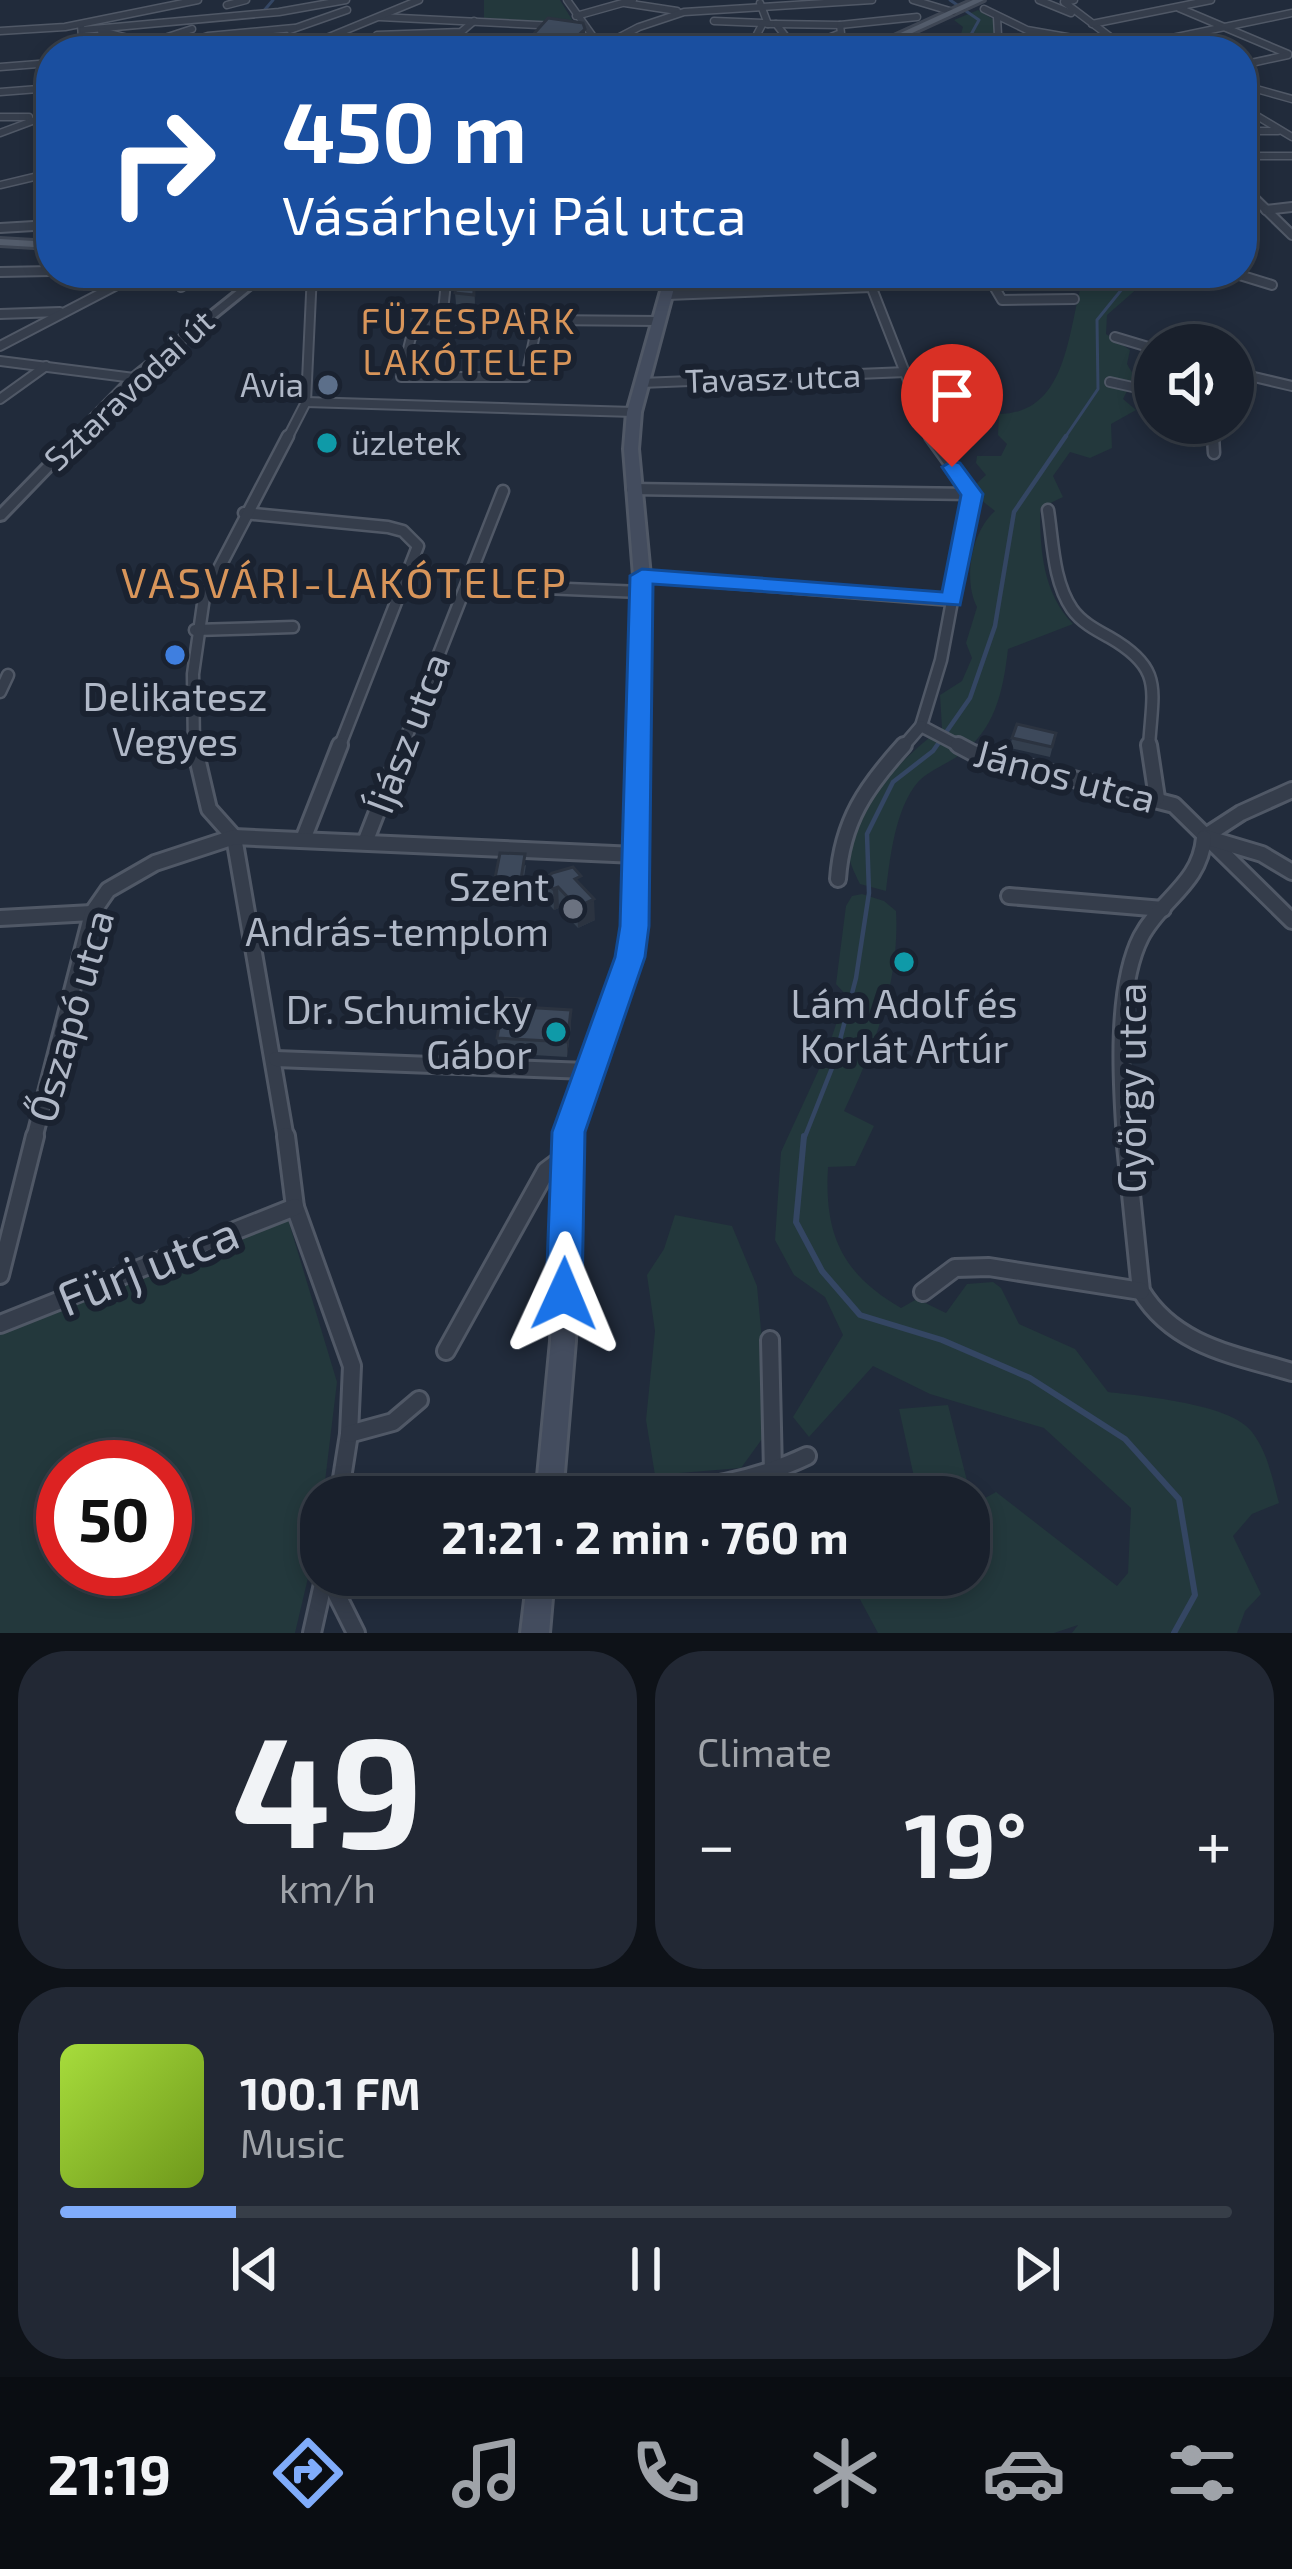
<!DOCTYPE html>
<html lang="en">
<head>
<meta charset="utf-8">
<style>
	:root { --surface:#19202c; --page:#222834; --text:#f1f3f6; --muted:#9fa3a9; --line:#373e48; --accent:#80acfb }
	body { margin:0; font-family:"Exo 2",sans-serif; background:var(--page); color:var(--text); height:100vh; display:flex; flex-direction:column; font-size:45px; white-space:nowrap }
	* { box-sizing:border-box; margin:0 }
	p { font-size:39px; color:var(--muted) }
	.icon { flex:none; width:66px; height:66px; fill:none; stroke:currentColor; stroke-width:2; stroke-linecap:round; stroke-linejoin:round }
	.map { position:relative; height:1633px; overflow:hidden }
	.sheet { display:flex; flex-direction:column; gap:18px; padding:18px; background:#0e1218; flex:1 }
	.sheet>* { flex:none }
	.hud { position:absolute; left:36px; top:36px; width:1221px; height:252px; border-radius:48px; box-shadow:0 6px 18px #0003,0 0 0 3px var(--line); background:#1a4fa0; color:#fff; overflow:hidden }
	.buttons { position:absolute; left:1134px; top:324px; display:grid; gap:24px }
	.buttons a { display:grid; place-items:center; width:120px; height:120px; border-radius:50%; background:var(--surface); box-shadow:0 6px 18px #0003,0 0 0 3px var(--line); font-size:60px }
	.speed { position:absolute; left:36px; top:1440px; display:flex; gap:24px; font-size:60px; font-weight:700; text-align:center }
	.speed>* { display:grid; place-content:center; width:156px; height:156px; border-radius:50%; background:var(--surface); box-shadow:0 6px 18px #0003,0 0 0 3px var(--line); line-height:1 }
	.speed .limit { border:18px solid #d22; background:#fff; color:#111 }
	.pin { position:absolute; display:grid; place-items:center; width:102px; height:102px; color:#fff; margin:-123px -51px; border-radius:50% 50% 50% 0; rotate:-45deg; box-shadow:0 0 12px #0007 }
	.pin .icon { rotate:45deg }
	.me { position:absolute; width:132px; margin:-66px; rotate:1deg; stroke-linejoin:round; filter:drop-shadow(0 0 9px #0008) }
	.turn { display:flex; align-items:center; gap:42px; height:252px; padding:0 48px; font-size:54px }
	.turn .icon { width:156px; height:156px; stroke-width:2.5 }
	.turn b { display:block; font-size:84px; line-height:102px }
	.big { font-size:90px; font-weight:700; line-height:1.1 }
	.sheet .tile { flex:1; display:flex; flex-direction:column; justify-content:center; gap:18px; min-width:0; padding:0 42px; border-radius:48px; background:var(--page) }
	.sheet .dial { align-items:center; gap:0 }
	.dial b { font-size:156px; line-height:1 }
	.song { display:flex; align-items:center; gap:36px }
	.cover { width:144px; height:144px; border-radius:18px; background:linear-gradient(135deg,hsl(80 70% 55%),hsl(80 70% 35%)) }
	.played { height:12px; border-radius:6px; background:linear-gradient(90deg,var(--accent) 15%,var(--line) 15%) }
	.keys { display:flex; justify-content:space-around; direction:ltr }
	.heat { display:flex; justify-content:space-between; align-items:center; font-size:66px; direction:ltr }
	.sheet .tiles { flex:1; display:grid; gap:18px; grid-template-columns:1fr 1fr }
	.tile:last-child { grid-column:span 2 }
	.trip { position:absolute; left:300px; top:1476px; width:690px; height:120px; border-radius:48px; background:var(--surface); box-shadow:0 6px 18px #0003,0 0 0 3px var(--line); font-weight:700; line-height:120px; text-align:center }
	.tabs { display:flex; height:192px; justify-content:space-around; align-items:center; background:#0a0d12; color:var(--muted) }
	.tabs .icon { width:84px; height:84px }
	.tabs .current { color:var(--accent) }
	.tabs b { font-size:54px; color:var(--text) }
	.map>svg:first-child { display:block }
	.green { fill:#23383c; fill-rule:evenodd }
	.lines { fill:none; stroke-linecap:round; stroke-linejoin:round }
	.stream-far2 { stroke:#344663; stroke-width:3 }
	.stream-far1 { stroke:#344663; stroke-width:4.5 }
	.stream { stroke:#344663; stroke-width:6 }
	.minor-far4-casing { stroke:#505866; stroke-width:9 }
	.minor-far3-casing { stroke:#505866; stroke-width:12 }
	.minor-far2-casing { stroke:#505866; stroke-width:15 }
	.minor-far1-casing { stroke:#505866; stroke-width:20 }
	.minor-casing { stroke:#505866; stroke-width:22 }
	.tertiary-casing { stroke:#505866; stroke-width:6 }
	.secondary-casing { stroke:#505866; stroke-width:6 }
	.primary-casing { stroke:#3e4654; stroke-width:6 }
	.minor-far4 { stroke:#353d4b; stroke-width:6 }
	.minor-far3 { stroke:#353d4b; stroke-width:8 }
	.minor-far2 { stroke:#353d4b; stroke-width:10 }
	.minor-far1 { stroke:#353d4b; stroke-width:14 }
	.minor { stroke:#353d4b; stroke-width:16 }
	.tertiary { fill:#353d4b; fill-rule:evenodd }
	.secondary { fill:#434c5e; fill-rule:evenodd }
	.primary { fill:#535c6b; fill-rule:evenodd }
	.wall { fill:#343f4e }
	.shaded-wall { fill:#2b3340 }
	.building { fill:#3d495b; stroke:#2b3340; stroke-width:3 }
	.route { fill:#1a73e8; stroke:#114b97; stroke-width:3 }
	.service-dot { fill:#5c6f8a; stroke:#1a2230; stroke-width:4.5 }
	.culture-dot { fill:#0f9aa8; stroke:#1a2230; stroke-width:4.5 }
	.shop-dot { fill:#3f7fe0; stroke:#1a2230; stroke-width:4.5 }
	.worship-dot { fill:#6b7280; stroke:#1a2230; stroke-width:4.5 }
	.labels { text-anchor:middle; stroke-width:12; stroke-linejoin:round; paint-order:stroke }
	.far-street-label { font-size:33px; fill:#b0b8c7; stroke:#1a2230 }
	.far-poi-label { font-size:33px; fill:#b0b8c7; stroke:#1a2230; text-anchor:end }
	.far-neighbourhood-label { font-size:36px; letter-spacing:3px; fill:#d8955a; stroke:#1a2230 }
	.poi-label { font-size:39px; fill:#b0b8c7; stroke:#1a2230 }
	.street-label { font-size:39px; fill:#b0b8c7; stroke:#1a2230 }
	.neighbourhood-label { font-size:42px; letter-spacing:3px; fill:#d8955a; stroke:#1a2230 }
	.near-street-label { font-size:48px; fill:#b0b8c7; stroke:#1a2230 }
</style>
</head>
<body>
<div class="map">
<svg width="1292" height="1633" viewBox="0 0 1292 1633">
	<rect width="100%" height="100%" fill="#212b3b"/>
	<g class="green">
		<path d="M484 0H560L574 23 484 19Z"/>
		<path d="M978 10 996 21V34L1011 36 1032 51H956L963 27 954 20Z"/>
		<path d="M1085 273H1155L1107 315 1106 334 1130 350 1127 364 1140 386 1128 389 1123 399 1136 410 1111 424 1112 448 1090 458 1070 452 1053 476 1063 497 1040 508C1040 551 1043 593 1073 624L1008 649C1003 692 995 731 958 756 946 764 927 772 918 782 895 809 890 858 886 891L860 884C856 876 851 866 849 857 841 816 911 750 942 728L940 695 962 681 972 658 966 643 977 607C963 580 971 532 995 511L981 500 976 484 986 475 976 463 977 456H1001L1007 444 998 435 999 414C1071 413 1067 325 1085 273Z"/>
		<path d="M862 894 884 901 896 911C900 983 874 1047 844 1111L874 1126 855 1166 828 1167C824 1234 842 1274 901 1308L917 1299 946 1313 967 1284 993 1282 1001 1288 1019 1324 1075 1349 1108 1392C1142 1396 1232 1404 1252 1432 1268 1453 1272 1478 1279 1503L1252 1514 1233 1536 1261 1594 1245 1611 1237 1633H1072L1078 1625 1054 1633H878L847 1575H969V1507L996 1492 1117 1586 1128 1573 1131 1508 1044 1428 930 1394 873 1366 809 1437 793 1417 843 1335 825 1297 794 1275 775 1240 781 1152 826 1054 846 995 836 984 846 906 852 896Z"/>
		<path d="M675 1215 732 1226 757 1286 770 1428 741 1468 655 1475 646 1420 655 1331 647 1275 664 1249Z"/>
		<path d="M287 1216 337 1382 319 1531 295 1633H0V1335ZM63 1467H165V1569H63Z"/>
		<path d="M948 1405 967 1481 916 1486 899 1409Z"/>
	</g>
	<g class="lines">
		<g class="stream-far2">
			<path d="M950 0 979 20 962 51"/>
			<path d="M262 13 273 0"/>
			<path d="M1064 439 1098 389 1097 320 1135 273"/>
		</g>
		<path class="stream-far1" d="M804 1139 834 1063 856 978 869 893 867 834 893 782 933 751 970 698 995 626 1014 512 1066 436"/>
		<path class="stream" d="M804 1136 796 1222 822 1271 860 1315 942 1340 1030 1378 1125 1439 1179 1499 1195 1595 1174 1633"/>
		<g class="minor-far4-casing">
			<g id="minor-far4">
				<path d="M567 0 599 45"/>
				<path d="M913 0 953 12"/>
				<path d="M1039 0 1071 13"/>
				<path d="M1074 0 1064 2 1117 42"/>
				<path d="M625 3 677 11"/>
				<path d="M760 3 768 24H776L797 51"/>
				<path d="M227 5 246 0"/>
				<path d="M1179 8 1288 54"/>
				<path d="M984 9 1027 30 1135 49"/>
				<path d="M576 16 633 0"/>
				<path d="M380 17 558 26"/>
				<path d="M714 21 763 23"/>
				<path d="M776 24 840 25 917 17"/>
				<path d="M1092 24 1211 0"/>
				<path d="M81 25 83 51"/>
				<path d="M83 30 279 12 346 0"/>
				<path d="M290 30 347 10"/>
				<path d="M0 31 65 27 198 0"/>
				<path d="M101 31 144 42"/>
				<path d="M377 35 461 32 474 21"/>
				<path d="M832 44 857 46"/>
				<path d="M747 45 794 47"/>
				<path d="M1077 45 1099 51"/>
				<path d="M1129 47 1292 13"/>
				<path d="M125 51 192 29"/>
				<path d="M162 51 208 36 294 28"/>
				<path d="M230 51 275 46"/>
				<path d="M295 51 419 0"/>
				<path d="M593 51 639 27 684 12 872 0"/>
				<path d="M722 51 753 42 763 23 768 24"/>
				<path d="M826 51 831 37 841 33 840 25"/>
				<path d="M988 51 998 35 997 17"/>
				<path d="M1242 65 1288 55"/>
				<path d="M0 67 51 63"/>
				<path d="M1242 85 1292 99"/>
				<path d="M0 92 51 88"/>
				<path d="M1242 107 1292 137"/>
				<path d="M0 117H29"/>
				<path d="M1249 131H1278"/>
				<path d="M0 133 51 114"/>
				<path d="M1242 156H1292"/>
				<path d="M0 185 51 173"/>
			</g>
		</g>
		<g class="minor-far3-casing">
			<g id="minor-far3">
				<path d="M1249 193 1292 235"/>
				<path d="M1266 210 1292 207"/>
				<path d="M0 228 51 225"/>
				<path d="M0 272 51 271"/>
				<path d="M866 273 931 439"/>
				<path d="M986 273 1002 300 1074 299"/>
				<path d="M1233 273 1272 285"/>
				<path d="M181 287 202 273"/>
				<path d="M667 295 871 287"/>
				<path d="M443 311 538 320 526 377H401L411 337Z"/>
				<path d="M443 311 447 273"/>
				<path d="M0 314 60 312"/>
				<path d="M538 320 659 321"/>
				<path d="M1115 337 1155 349"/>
				<path d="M0 346 140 273"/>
				<path d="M0 361 134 378"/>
				<path d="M1233 372 1292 386"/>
				<path d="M1110 382 1155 392"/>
				<path d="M641 383 906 372"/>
				<path d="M0 399 46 366"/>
				<path d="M306 402 634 412"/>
				<path d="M1213 423 1214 439"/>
				<path d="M287 439 306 402 312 273"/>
			</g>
		</g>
		<g class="minor-far2-casing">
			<g id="minor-far2">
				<path d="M930 436 972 494 941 660 921 726 963 748"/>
				<path d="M1213 436 1214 453"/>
				<path d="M632 489 972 494"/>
				<path d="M1048 510C1053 542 1053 581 1072 609 1081 622 1096 630 1109 637 1165 669 1152 690 1149 748"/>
				<path d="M244 513 388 527 403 531 418 546 339 748"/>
				<path d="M642 576 952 600"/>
				<path d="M543 588 641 592"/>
				<path d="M195 630 293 627"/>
				<path d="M0 692 8 675"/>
				<path d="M194 748 193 674 204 597 288 436"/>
				<path d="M402 748 503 491"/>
				<path d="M902 748 921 726"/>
			</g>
		</g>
		<g class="minor-far1-casing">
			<g id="minor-far1">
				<path d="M194 745 209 809 234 837 286 1139"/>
				<path d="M958 745 973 753 1174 805 1292 921"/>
				<path d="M1149 745 1157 798"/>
				<path d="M304 837 340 745"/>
				<path d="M1204 837 1241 813 1292 790"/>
				<path d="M1205 837 1262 854 1292 872"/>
				<path d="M366 840 403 745"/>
				<path d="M838 879C842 821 866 787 904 745"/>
				<path d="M1009 896 1163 909"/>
				<path d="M0 918 92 913"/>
				<path d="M276 1059 587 1071"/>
				<path d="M34 1139 92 913 108 890 155 863 234 837 636 855"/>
				<path d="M1125 1139C1121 1083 1115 988 1141 937 1161 899 1200 884 1204 838"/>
			</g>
		</g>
		<g class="minor-casing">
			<g id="minor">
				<path d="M286 1136 295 1207 352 1366 349 1434 339 1497"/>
				<path d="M1125 1136 1141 1291C1174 1346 1235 1355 1292 1372"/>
				<path d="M0 1275 35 1136"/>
				<path d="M923 1292 955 1268 989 1267 1141 1291"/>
				<path d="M0 1324 295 1207"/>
				<path d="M770 1340 773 1472"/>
				<path d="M446 1351 546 1171 566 1156"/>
				<path d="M349 1434 393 1422 419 1400"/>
				<path d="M551 1492C634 1499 732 1492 807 1456"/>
				<path d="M327 1575 356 1633"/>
				<path d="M312 1633 325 1575"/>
			</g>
		</g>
		<g class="tertiary-casing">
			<path id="tertiary" d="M259 273H270L138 380 4 519 0 520V509L130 376Z"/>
		</g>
		<g class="secondary-casing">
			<g id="secondary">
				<path d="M666 273H678L641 412 638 449 650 576 644 926 640 957 580 1132 575 1341 562 1497H536L551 1341 558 1132 620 957 624 926 634 576 624 449 627 412Z"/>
				<path d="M528 1575H554L549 1633H521Z"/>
			</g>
		</g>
		<g class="primary-casing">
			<g id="primary">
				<path d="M973 0H984L873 51H861Z"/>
				<path d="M0 239 51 242V248L0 245Z"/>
			</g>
		</g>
		<use href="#minor-far4" class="minor-far4"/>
		<use href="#minor-far3" class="minor-far3"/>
		<use href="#minor-far2" class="minor-far2"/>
		<use href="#minor-far1" class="minor-far1"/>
		<use href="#minor" class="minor"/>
		<use href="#tertiary" class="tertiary"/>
		<use href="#secondary" class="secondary"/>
		<use href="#primary" class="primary"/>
	</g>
	<g class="wall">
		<path d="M530 38 585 44 578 51H530Z"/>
		<path d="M474 273 475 306 456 304 455 293Z"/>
		<path d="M1056 733 1050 757 1010 748 1012 738Z"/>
		<path d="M526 865 522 890 496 888 495 878Z"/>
		<path d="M544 880 582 886 595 920 578 928 559 908 554 910 546 901Z"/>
		<path d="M571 1010V1025L567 1057 499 1053 497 1038Z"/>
	</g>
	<g class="shaded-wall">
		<path d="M585 29V44L578 51H570V43Z"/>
		<path d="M558 887 559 908 554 910 553 889Z"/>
		<path d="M594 899 595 920 578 928 577 907Z"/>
		<path d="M571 1010V1025L567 1057V1042Z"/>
	</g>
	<g class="building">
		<path d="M548 18 583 23 585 29 570 43 530 38Z"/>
		<path d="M457 273H474V295L455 293Z"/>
		<path d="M1017 724 1056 733 1052 747 1012 738Z"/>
		<path d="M500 853 525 854 521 879 495 878Z"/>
		<path d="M573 867 581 876 575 879 594 899 577 907 558 887 553 889 544 880 552 873Z"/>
		<path d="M504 998 524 999 523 1007 571 1010 567 1042 497 1038Z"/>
	</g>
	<path class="route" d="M952 461 960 463 983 494 960 605 653 584 649 926 645 957 585 1132 582 1294 577 1306 564 1310 551 1306 546 1294 552 1132 615 957 620 926 630 576 642 569 942 592 961 495 942 467Z"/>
	<circle class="service-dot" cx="328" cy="385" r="12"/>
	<g class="culture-dot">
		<circle cx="327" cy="443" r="12"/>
		<circle cx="904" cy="962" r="12"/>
		<circle cx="556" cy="1032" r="12"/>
	</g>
	<circle class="shop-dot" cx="175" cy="655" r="12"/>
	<circle class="worship-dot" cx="573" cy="909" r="12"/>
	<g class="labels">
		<g class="far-street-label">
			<text transform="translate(773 378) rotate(-2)" y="12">Tavasz utca</text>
			<text transform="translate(129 390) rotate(-43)" y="12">Sztaravodai út</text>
		</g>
		<g class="far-poi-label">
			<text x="304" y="397">Avia</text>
			<text x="351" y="455" text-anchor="start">üzletek</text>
		</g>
		<g class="far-neighbourhood-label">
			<text x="469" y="334">FÜZESPARK<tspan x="469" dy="41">LAKÓTELEP</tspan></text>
		</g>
		<g class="poi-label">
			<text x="175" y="711">Delikatesz<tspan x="175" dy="45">Vegyes</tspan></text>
			<text x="549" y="901" text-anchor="end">Szent<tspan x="549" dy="45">András-templom</tspan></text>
			<text x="904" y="1018">Lám Adolf és<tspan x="904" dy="45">Korlát Artúr</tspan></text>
			<text x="532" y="1024" text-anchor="end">Dr. Schumicky<tspan x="532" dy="45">Gábor</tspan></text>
		</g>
		<g class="street-label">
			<text transform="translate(408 733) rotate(-69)" y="14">Íjász utca</text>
			<text transform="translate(1065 776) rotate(15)" y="14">János utca</text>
			<text transform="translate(71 1016) rotate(-74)" y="14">Őszapó utca</text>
			<text transform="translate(1132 1088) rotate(-90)" y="14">György utca</text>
		</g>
		<g class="neighbourhood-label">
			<text x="345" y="598">VASVÁRI-LAKÓTELEP</text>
		</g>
		<g class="near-street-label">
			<text transform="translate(148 1266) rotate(-22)" y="17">Fürj utca</text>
		</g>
	</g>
</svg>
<div class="buttons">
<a><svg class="icon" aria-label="sound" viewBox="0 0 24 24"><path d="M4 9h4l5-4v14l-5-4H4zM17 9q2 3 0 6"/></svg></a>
</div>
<div class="speed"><div class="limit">50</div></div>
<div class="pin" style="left:952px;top:467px;background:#d93025"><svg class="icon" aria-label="arrive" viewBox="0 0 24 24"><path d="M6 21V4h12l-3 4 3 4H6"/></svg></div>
<svg class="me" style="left:564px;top:1294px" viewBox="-20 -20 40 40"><path d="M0-17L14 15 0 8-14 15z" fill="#1a73e8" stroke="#fff" stroke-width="4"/></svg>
<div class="trip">21:21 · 2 min · 760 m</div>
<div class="hud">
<div class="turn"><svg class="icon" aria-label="right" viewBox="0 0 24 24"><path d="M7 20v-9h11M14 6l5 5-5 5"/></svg><div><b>450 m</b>Vásárhelyi Pál utca</div></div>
</div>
</div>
<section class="sheet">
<div class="tiles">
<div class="tile dial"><b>49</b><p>km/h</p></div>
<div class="tile"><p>Climate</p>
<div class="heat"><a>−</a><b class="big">19°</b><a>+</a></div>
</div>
<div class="tile">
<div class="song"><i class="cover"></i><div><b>100.1 FM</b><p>Music</p></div></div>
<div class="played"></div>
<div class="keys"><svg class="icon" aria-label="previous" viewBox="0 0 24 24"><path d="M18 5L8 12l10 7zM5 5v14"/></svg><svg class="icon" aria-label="pause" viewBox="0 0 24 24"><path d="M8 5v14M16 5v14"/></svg><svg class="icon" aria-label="next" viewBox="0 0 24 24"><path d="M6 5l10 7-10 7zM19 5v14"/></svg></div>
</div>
</div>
</section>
<nav class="tabs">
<b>21:19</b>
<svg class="icon current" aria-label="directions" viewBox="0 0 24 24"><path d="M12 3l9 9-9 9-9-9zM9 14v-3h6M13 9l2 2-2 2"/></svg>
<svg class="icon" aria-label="music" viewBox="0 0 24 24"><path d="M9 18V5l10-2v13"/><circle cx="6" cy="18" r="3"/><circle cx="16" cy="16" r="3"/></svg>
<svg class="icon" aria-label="phone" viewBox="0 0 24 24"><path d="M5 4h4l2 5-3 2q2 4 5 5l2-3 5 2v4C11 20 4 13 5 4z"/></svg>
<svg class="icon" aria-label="climate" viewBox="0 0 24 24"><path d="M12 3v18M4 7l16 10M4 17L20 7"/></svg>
<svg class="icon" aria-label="car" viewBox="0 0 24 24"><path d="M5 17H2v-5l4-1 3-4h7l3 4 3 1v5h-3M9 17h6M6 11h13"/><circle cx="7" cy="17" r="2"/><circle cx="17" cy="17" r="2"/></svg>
<svg class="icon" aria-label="filters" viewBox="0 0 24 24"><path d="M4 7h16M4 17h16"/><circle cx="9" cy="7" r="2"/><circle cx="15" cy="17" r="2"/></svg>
</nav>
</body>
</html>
